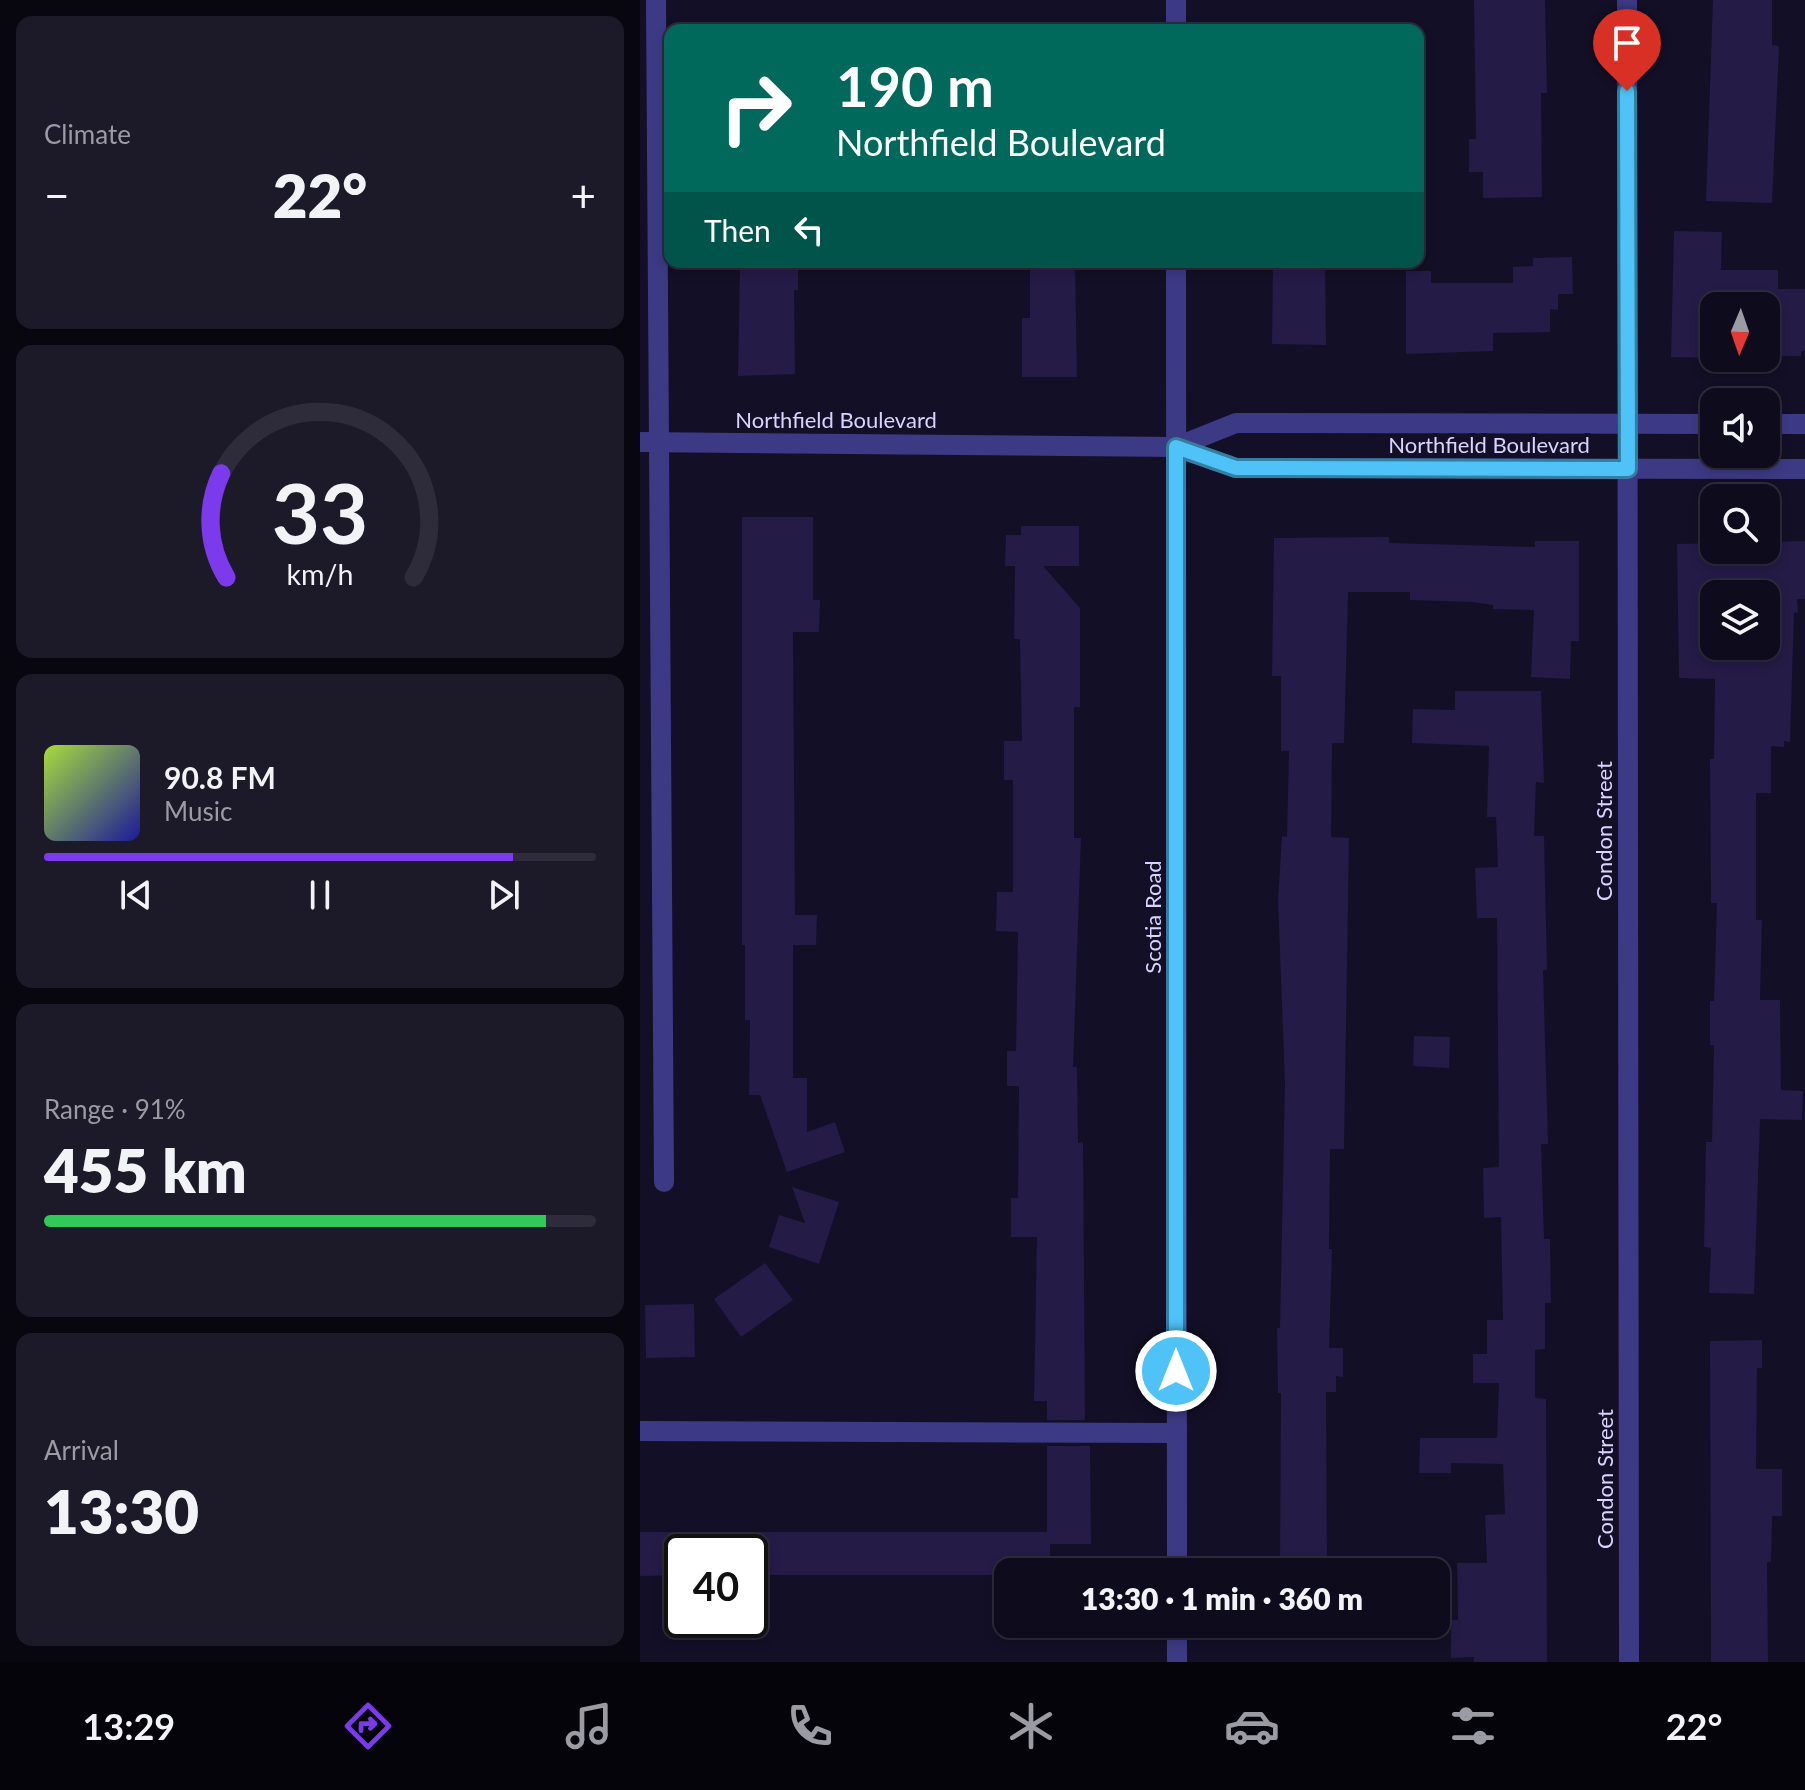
<!DOCTYPE html>
<html lang="en">
<head>
<meta charset="utf-8">
<style>
	:root { --surface:#0e0b1c; --page:#1c1929; --text:#f1f3f6; --muted:#9b9ba3; --line:#2e2b3b; --accent:#7c3aed }
	body { margin:0; font-family:Lato,sans-serif; background:var(--page); color:var(--text); height:100vh; display:flex; flex-direction:column; font-size:30px; white-space:nowrap }
	* { box-sizing:border-box; margin:0 }
	p { font-size:26px; color:var(--muted) }
	.icon { flex:none; width:44px; height:44px; fill:none; stroke:currentColor; stroke-width:2; stroke-linecap:round; stroke-linejoin:round }
	.map { position:relative; flex:1; overflow:hidden }
	.details { display:flex; flex-direction:column; gap:16px; padding:16px; background:#08060f; width:640px }
	.details>* { flex:none }
	.top-card { position:absolute; left:24px; top:24px; width:760px; height:244px; border-radius:16px; box-shadow:0 4px 12px #0003,0 0 0 2px var(--line); background:#00695c; color:#fff; overflow:hidden }
	.needle { width:52px; rotate:182deg }
	.tools { position:absolute; left:1060px; top:292px; display:grid; gap:16px }
	.tools a { display:grid; place-items:center; width:80px; height:80px; border-radius:16px; background:var(--surface); box-shadow:0 4px 12px #0003,0 0 0 2px var(--line); font-size:40px }
	.speed { position:absolute; left:24px; top:1534px; display:flex; gap:16px; font-size:40px; font-weight:700; text-align:center }
	.speed>* { display:grid; place-content:center; width:104px; height:104px; border-radius:50%; background:var(--surface); box-shadow:0 4px 12px #0003,0 0 0 2px var(--line); line-height:1 }
	.speed .limit { border:4px solid #111; border-radius:12px; background:#fff; color:#111 }
	.pin { position:absolute; display:grid; place-items:center; width:68px; height:68px; color:#fff; margin:-82px -34px; border-radius:50% 50% 50% 0; rotate:-45deg; box-shadow:0 0 8px #0007 }
	.pin .icon { rotate:45deg }
	.me { position:absolute; width:88px; margin:-44px; rotate:0deg; stroke-linejoin:round; filter:drop-shadow(0 0 6px #0008) }
	.turn { display:flex; align-items:center; gap:28px; height:168px; padding:0 40px; font-size:36px }
	.turn .icon { width:104px; height:104px; stroke-width:2.5 }
	.turn b { display:block; font-size:56px; line-height:68px }
	.then { display:flex; align-items:center; height:76px; padding:0 40px; background:#0003; gap:16px; font-size:30px }
	.big { font-size:60px; font-weight:800; line-height:1.1 }
	.details .tile { flex:1; display:flex; flex-direction:column; justify-content:center; gap:12px; min-width:0; padding:0 28px; border-radius:16px; background:var(--page) }
	.details .dial { align-items:center; gap:0 }
	.dial svg { height:208px; overflow:visible; fill:none; stroke:var(--line); stroke-width:7; stroke-linecap:round; text-anchor:middle }
	.dial text { fill:var(--text); stroke:none }
	.song { display:flex; align-items:center; gap:24px }
	.cover { width:96px; height:96px; border-radius:12px; background:linear-gradient(135deg,hsl(80 70% 55%),hsl(240 70% 35%)) }
	.played { height:8px; border-radius:4px; background:linear-gradient(90deg,var(--accent) 85%,var(--line) 85%) }
	.keys { display:flex; justify-content:space-around; direction:ltr }
	.heat { display:flex; justify-content:space-between; align-items:center; font-size:44px; direction:ltr }
	.charge { height:12px; border-radius:6px; background:linear-gradient(90deg,#34c759 91%,var(--line) 0) }
	.trip { position:absolute; left:354px; top:1558px; width:456px; height:80px; border-radius:16px; background:var(--surface); box-shadow:0 4px 12px #0003,0 0 0 2px var(--line); font-weight:800; line-height:80px; text-align:center }
	.tabs { display:flex; height:128px; justify-content:space-around; align-items:center; background:#06040b; color:var(--muted) }
	.tabs .icon { width:56px; height:56px }
	.tabs .selected { color:var(--accent) }
	.tabs b { font-size:36px; color:var(--text) }
	main { display:flex; flex:1; min-height:0 }
	.map>svg:first-child { display:block }
	.building { fill:#241b47; fill-rule:evenodd }
	.lines { fill:none; stroke-linecap:round; stroke-linejoin:round }
	.minor { stroke:#3d3a85; stroke-width:20 }
	.route-casing { stroke:#337fa1; stroke-width:20 }
	.route { stroke:#4fc3f7; stroke-width:14 }
	.labels { text-anchor:middle; stroke-width:8; stroke-linejoin:round; paint-order:stroke }
	.street-label { font-size:22px; fill:#d9d4ff; stroke:#130f26 }
</style>
</head>
<body>
<main>
<section class="details">
<div class="tile"><p>Climate</p>
<div class="heat"><a>−</a><b class="big">22°</b><a>+</a></div>
</div>
<div class="tile dial"><svg viewBox="0 0 100 80">
<path d="M14 69A42 42 0 1 1 86 69"/>
<path d="M14 69A42 42 0 0 1 12 29" stroke="#7c3aed"/>
<text x="50" y="56" font-size="32" font-weight="700">33</text>
<text x="50" y="72" font-size="11">km/h</text>
</svg></div>
<div class="tile">
<div class="song"><i class="cover"></i><div><b>90.8 FM</b><p>Music</p></div></div>
<div class="played"></div>
<div class="keys"><svg class="icon" aria-label="previous" viewBox="0 0 24 24"><path d="M18 5L8 12l10 7zM5 5v14"/></svg><svg class="icon" aria-label="pause" viewBox="0 0 24 24"><path d="M8 5v14M16 5v14"/></svg><svg class="icon" aria-label="next" viewBox="0 0 24 24"><path d="M6 5l10 7-10 7zM19 5v14"/></svg></div>
</div>
<div class="tile"><p>Range · 91%</p><b class="big">455 km</b><div class="charge"></div></div>
<div class="tile"><p>Arrival</p><b class="big">13:30</b></div>
</section>
<div class="map">
<svg width="1165" height="1662" viewBox="0 0 1165 1662">
	<rect width="100%" height="100%" fill="#130f26"/>
	<g class="building">
		<path d="M834 0H905L907 93H901L902 197 843 198V172H829V139H836Z"/>
		<path d="M1073 0H1132V45L1139 46 1132 203 1066 201Z"/>
		<path d="M1034 231 1082 232 1081 270H1138V289H1165V351H1161V356H1126V306H1074V358L1031 357Z"/>
		<path d="M932 257 933 294H918V310L910 309V332L853 333V351L766 354V271H791V283H873V267L893 266V258Z"/>
		<path d="M100 262H158V290H154L155 374 98 376Z"/>
		<path d="M390 262 435 264 437 377H382V318H390Z"/>
		<path d="M633 262H685L686 345 632 344Z"/>
		<path d="M102 517H173V600H180L179 632H153L155 915H177L176 945H153V1078H167V1132L195 1122 205 1152 147 1172 120 1095H109L110 1020H105V945H102Z"/>
		<path d="M381 526H439V566H403L440 608V707H434V838H441L433 1067H437L438 1143 443 1142 445 1420H407V1401H394L397 1237H371V1198H378L379 1086H367V1051H376L378 932 356 931 357 892H373V780H364V741H382L380 639H374L375 566H365L366 535H381Z"/>
		<path d="M749 537V543L895 547V541H939V641H931L930 679 891 677 894 610 853 609V605L832 602 770 600V592H708L704 743H692L691 837 709 838 704 1149H690L689 1249H692L689 1348H703V1377L696 1376V1392H686L687 1560H640L641 1393H638L637 1328H640L645 1082 638 900 642 836 647 837 649 751H641V676H632L634 538Z"/>
		<path d="M1165 541V599H1157L1158 613 1154 612 1150 742 1144 741V747L1131 746V793H1116V920H1122L1120 1000H1140L1141 1090 1163 1091 1162 1120 1120 1119 1114 1294 1069 1293 1071 1248 1064 1247 1066 1142H1072L1074 1045H1070V1001H1074L1077 903H1071L1070 759H1074L1075 679 1039 678 1037 544 1074 543V550H1126V542ZM1074 594H1126V646H1074Z"/>
		<path d="M815 691H901L904 783 896 782 894 836H904L907 970H903L908 1144H901L904 1239H910L911 1303H905V1349L895 1350V1398L906 1399 907 1662H834V1657L811 1658V1620H818L817 1563H847L845 1515 865 1514 863 1464 811 1463V1473H779L780 1438H857L859 1383H833V1354H847V1320H863L861 1217 844 1218 843 1168 859 1167 857 918H837L835 868 858 867 856 817H847L849 746 772 743 773 709 815 710Z"/>
		<path d="M774 1036 810 1037 809 1068 773 1066Z"/>
		<path d="M152 1187 199 1202 179 1264 129 1247 139 1215 165 1223Z"/>
		<path d="M125 1263 153 1300 101 1337 74 1299Z"/>
		<path d="M54 1304 55 1357 6 1358 5 1305Z"/>
		<path d="M1122 1340V1368H1117L1116 1469H1142V1516H1132L1131 1562H1127L1128 1662H1071L1070 1341Z"/>
		<path d="M407 1446H450L451 1544H410V1572H368V1575H110V1532H407Z"/>
		<path d="M0 1532H42V1575L0 1576Z"/>
	</g>
	<g class="lines">
		<g class="minor">
			<path d="M16 0 24 1182"/>
			<path d="M536 0V30"/>
			<path d="M987 0 989 1662"/>
			<path d="M536 262 537 1572"/>
			<path d="M1074 424 596 423 536 447 596 468 1165 469"/>
			<path d="M1126 424H1165"/>
			<path d="M0 442 536 447"/>
			<path d="M0 1431 536 1433"/>
			<path d="M537 1624V1662"/>
		</g>
	</g>
	<g class="lines">
		<g class="route-casing">
			<path id="route" d="M536 1371V447L596 468 988 469 987 91"/>
		</g>
		<use href="#route" class="route"/>
	</g>
	<g class="labels">
		<g class="street-label">
			<text x="196" y="428">Northfield Boulevard</text>
			<text x="849" y="453">Northfield Boulevard</text>
			<text transform="translate(964 831) rotate(-90)" y="8">Condon Street</text>
			<text transform="translate(513 917) rotate(-90)" y="8">Scotia Road</text>
			<text transform="translate(965 1479) rotate(-90)" y="8">Condon Street</text>
		</g>
	</g>
</svg>
<div class="tools">
<a><svg class="needle" viewBox="-14 -14 28 28"><path d="M0-13l5 13h-10z" fill="#e53935"/><path d="M0 13l5-13h-10z" fill="#9b9ba3"/></svg></a>
<a><svg class="icon" aria-label="sound" viewBox="0 0 24 24"><path d="M4 9h4l5-4v14l-5-4H4zM17 9q2 3 0 6"/></svg></a>
<a><svg class="icon" aria-label="search" viewBox="0 0 24 24"><circle cx="10" cy="10" r="6"/><path d="M15 15l6 6"/></svg></a>
<a><svg class="icon" aria-label="layers" viewBox="0 0 24 24"><path d="M12 4l9 5-9 5-9-5zM3 14l9 5 9-5"/></svg></a>
</div>
<div class="speed"><div class="limit">40</div></div>
<div class="pin" style="left:987px;top:91px;background:#d93025"><svg class="icon" aria-label="arrive" viewBox="0 0 24 24"><path d="M6 21V4h12l-3 4 3 4H6"/></svg></div>
<svg class="me" style="left:536px;top:1371px" viewBox="-20 -20 40 40"><circle r="17" fill="#4fc3f7" stroke="#fff" stroke-width="3"/><path d="M0-11L8 9 0 5-8 9z" fill="#fff"/></svg>
<div class="trip">13:30 · 1 min · 360 m</div>
<div class="top-card">
<div class="turn"><svg class="icon" aria-label="right" viewBox="0 0 24 24"><path d="M7 20v-9h11M14 6l5 5-5 5"/></svg><div><b>190 m</b>Northfield Boulevard</div></div>
<div class="then">Then<svg class="icon" aria-label="left" viewBox="0 0 24 24"><path d="M17 20v-9H6M10 6l-5 5 5 5"/></svg></div>
</div>
</div>
</main>
<nav class="tabs">
<b>13:29</b>
<svg class="icon selected" aria-label="directions" viewBox="0 0 24 24"><path d="M12 3l9 9-9 9-9-9zM9 14v-3h6M13 9l2 2-2 2"/></svg>
<svg class="icon" aria-label="music" viewBox="0 0 24 24"><path d="M9 18V5l10-2v13"/><circle cx="6" cy="18" r="3"/><circle cx="16" cy="16" r="3"/></svg>
<svg class="icon" aria-label="phone" viewBox="0 0 24 24"><path d="M5 4h4l2 5-3 2q2 4 5 5l2-3 5 2v4C11 20 4 13 5 4z"/></svg>
<svg class="icon" aria-label="climate" viewBox="0 0 24 24"><path d="M12 3v18M4 7l16 10M4 17L20 7"/></svg>
<svg class="icon" aria-label="car" viewBox="0 0 24 24"><path d="M5 17H2v-5l4-1 3-4h7l3 4 3 1v5h-3M9 17h6M6 11h13"/><circle cx="7" cy="17" r="2"/><circle cx="17" cy="17" r="2"/></svg>
<svg class="icon" aria-label="filters" viewBox="0 0 24 24"><path d="M4 7h16M4 17h16"/><circle cx="9" cy="7" r="2"/><circle cx="15" cy="17" r="2"/></svg>
<b>22°</b>
</nav>
</body>
</html>
